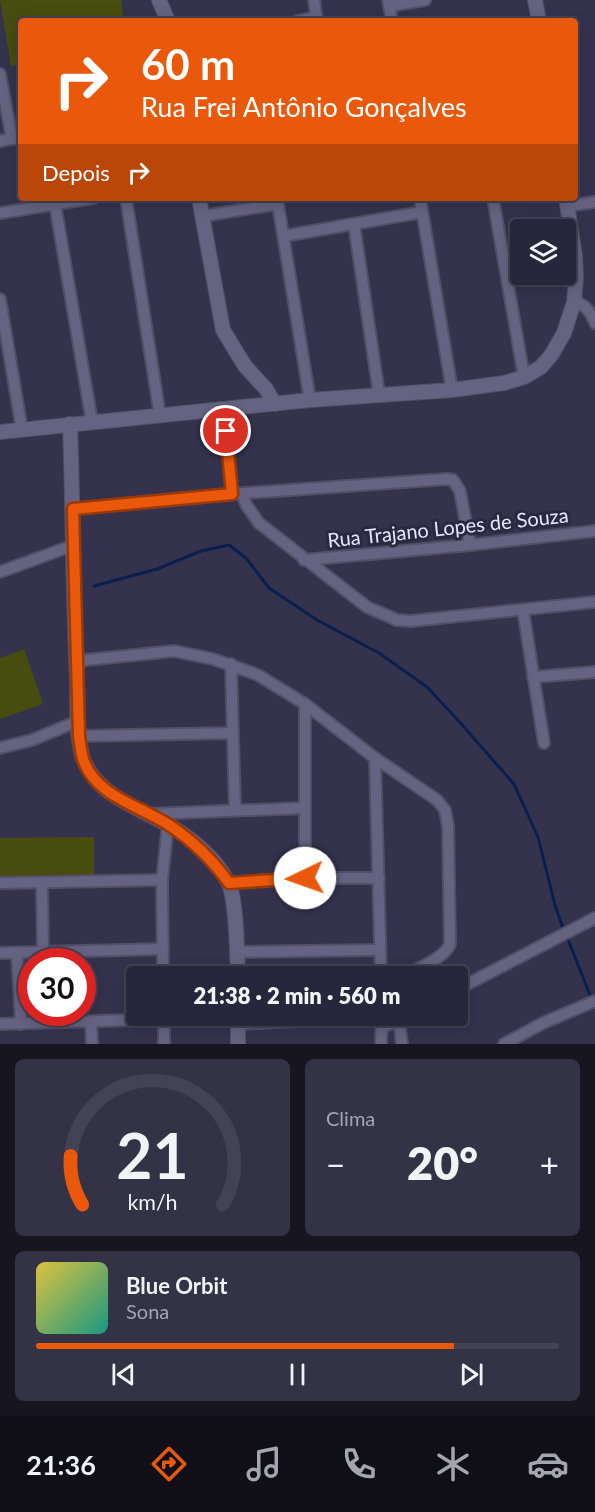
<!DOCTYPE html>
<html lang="pt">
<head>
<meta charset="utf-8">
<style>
	:root { --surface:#28263a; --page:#343245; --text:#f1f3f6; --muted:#a5a5af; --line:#444354; --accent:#ea580c }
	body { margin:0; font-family:Lato,sans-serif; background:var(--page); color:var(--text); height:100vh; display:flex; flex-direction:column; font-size:22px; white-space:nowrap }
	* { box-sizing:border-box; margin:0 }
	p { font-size:20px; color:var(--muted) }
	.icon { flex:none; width:33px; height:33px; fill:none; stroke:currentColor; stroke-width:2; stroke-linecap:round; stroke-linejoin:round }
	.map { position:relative; height:1044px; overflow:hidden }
	.panel { display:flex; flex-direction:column; gap:15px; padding:15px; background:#161520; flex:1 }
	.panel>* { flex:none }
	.hud { position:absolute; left:18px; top:18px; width:560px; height:183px; border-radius:6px; box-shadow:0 3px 15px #0003,0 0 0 2px var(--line); background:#ea580c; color:#fff; overflow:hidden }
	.controls { position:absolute; left:510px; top:219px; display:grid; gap:12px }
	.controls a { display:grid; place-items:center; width:66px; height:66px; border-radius:6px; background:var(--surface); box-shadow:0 3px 15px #0003,0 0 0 2px var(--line); font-size:30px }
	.speed { position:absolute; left:18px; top:948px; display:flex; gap:12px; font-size:30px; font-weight:700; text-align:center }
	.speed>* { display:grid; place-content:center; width:78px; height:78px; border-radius:50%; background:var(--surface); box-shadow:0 3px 15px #0003,0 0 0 2px var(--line); line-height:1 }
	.speed .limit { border:9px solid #d22; background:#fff; color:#111 }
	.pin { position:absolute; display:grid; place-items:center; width:51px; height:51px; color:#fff; margin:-26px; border:3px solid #fff; border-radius:50%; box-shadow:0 2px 6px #0007 }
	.me { position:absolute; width:66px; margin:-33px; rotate:267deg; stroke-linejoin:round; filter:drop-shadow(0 0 4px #0008) }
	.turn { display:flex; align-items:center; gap:21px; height:126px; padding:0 24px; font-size:27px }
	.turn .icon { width:78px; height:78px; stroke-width:2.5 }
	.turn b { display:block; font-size:42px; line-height:51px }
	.then { display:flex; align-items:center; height:57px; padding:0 24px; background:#0003; gap:12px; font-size:22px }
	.big { font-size:45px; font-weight:800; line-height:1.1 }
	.panel .tile { flex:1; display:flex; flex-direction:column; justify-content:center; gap:9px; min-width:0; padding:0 21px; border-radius:9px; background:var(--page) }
	.panel .dial { align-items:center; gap:0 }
	.dial svg { height:156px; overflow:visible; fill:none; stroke:var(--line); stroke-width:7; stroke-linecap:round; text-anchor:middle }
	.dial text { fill:var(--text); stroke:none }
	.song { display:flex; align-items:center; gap:18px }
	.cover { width:72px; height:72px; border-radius:9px; background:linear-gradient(135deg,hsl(50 70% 55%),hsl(170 70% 35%)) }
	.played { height:6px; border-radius:3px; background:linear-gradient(90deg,var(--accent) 80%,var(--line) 80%) }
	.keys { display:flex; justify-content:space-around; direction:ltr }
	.heat { display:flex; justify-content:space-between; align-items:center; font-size:33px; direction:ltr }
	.panel .tiles { flex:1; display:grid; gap:15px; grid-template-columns:1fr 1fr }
	.tile:last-child { grid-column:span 2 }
	.trip { position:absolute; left:126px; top:966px; width:342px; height:60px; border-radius:6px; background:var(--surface); box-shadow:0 3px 15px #0003,0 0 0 2px var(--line); font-weight:800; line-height:60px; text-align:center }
	.dock { display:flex; height:96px; justify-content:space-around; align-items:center; background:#100f17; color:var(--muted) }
	.dock .icon { width:42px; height:42px }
	.dock .on { color:var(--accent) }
	.dock b { font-size:27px; color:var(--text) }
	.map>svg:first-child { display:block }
	.green { fill:#474d0e }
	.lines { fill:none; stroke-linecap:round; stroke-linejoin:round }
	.stream { stroke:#09204e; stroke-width:3 }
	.minor-casing { stroke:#524f66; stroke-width:14 }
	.tertiary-casing { stroke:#524f66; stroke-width:16 }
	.minor { stroke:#656381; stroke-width:10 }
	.tertiary { stroke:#656381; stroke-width:14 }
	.route-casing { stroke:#983908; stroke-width:15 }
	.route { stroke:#ea580c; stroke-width:10 }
	.labels { text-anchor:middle; stroke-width:6; stroke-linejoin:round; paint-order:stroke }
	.street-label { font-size:20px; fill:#e7e6f8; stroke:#2b2843 }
</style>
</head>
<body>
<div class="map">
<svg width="595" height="1044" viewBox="0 0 595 1044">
	<rect width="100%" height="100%" fill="#35324e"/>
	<g class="green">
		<path d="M0 0H121L124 21H21V64L11 66Z"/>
		<path d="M24 649 43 704 0 719V658Z"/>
		<path d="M94 837V876L0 877V838Z"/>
	</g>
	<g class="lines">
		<g class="stream">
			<path d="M94 586 157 569 201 551 229 545 246 558 269 588 317 620 379 653 427 687 456 718 514 784 538 837 555 905 564 931"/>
			<path d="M567 937 590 995"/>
		</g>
		<g class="minor-casing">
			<g id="minor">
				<path d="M314 0 317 21"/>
				<path d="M388 0 392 21"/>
				<path d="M389 6 425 0"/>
				<path d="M297 21 317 17"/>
				<path d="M0 74 12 139"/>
				<path d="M0 141 21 137"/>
				<path d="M54 198 92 422"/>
				<path d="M126 198 160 416"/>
				<path d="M277 198 310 400"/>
				<path d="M420 198 452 390"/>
				<path d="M493 198 524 377"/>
				<path d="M567 206 595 202"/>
				<path d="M0 213 94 198"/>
				<path d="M202 216 278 204"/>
				<path d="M354 224 379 394"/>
				<path d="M284 236 422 212"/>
				<path d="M0 299 22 430"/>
				<path d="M574 302C586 304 591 313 595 323"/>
				<path d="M224 410 232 494"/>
				<path d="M242 494 247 506 259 523 367 607 397 620 411 621 595 602"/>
				<path d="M73 509 232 494 447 479 453 480 460 491 470 545"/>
				<path d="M304 560 470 545 595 531"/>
				<path d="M0 572 74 545"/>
				<path d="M523 610 544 743"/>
				<path d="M76 661 174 651 213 659 258 675 305 704 375 758 437 800 445 810 448 826 450 944C445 958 417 969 404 976"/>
				<path d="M231 664 235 810"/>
				<path d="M533 677 595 672"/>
				<path d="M79 736 232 733"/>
				<path d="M0 748 32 740 78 721"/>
				<path d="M375 758 381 976"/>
				<path d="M149 814 304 808"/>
				<path d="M305 878V704"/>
				<path d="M42 882 43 952"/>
				<path d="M0 883 162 880"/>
				<path d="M229 883 305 878H379"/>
				<path d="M237 952 379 950"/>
				<path d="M0 953 163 949"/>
				<path d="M17 953 21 1024"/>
				<path d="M163 976 162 880 168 824"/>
				<path d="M458 989 595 918"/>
				<path d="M164 1016V1044"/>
				<path d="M399 1020 402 1044"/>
				<path d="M91 1022 92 1044"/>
				<path d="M0 1024 164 1019"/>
				<path d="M238 1024 382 1017"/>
				<path d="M382 1028 407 1016"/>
				<path d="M381 1044 382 1016"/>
				<path d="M504 1044 543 1023 595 1001"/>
			</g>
		</g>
		<g class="tertiary-casing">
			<g id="tertiary">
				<path d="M159 0 168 21"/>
				<path d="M535 0 539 21"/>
				<path d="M199 198 223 330 245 366 266 389 275 404"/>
				<path d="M70 424C73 509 73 594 77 679 78 705 75 737 84 761 97 794 136 807 165 823 188 835 216 858 228 882 237 899 237 955 238 976"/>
				<path d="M0 432 310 400 452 390 504 383 524 377 541 367 552 354 564 333 574 302 576 278 575 255 566 198"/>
				<path d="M238 1016V1044"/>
			</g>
		</g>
		<use href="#minor" class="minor"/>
		<use href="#tertiary" class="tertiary"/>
	</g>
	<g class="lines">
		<g class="route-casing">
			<path id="route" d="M226 431 232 494 73 509 79 736C80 743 81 752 83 759 95 796 140 806 169 825 193 841 212 859 229 883L305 878"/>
		</g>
		<use href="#route" class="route"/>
	</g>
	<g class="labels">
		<g class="street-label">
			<text transform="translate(448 528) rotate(-6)" y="7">Rua Trajano Lopes de Souza</text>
		</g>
	</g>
</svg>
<div class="controls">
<a><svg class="icon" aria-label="layers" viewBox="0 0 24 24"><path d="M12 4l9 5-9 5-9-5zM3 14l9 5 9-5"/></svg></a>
</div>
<div class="speed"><div class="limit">30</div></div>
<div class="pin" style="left:226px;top:431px;background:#d93025"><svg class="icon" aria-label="arrive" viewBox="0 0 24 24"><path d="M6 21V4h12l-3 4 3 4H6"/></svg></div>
<svg class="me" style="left:305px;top:878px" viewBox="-20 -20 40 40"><circle r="19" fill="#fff"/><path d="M0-13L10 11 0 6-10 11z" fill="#ea580c"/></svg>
<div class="trip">21:38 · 2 min · 560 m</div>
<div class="hud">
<div class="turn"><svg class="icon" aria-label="right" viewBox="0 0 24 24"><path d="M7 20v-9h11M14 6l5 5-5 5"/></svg><div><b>60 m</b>Rua Frei Antônio Gonçalves</div></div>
<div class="then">Depois<svg class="icon" aria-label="right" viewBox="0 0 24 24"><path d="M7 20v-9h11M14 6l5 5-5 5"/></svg></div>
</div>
</div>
<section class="panel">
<div class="tiles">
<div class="tile dial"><svg viewBox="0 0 100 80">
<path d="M14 69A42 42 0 1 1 86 69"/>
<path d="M14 69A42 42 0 0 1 8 44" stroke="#ea580c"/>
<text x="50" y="56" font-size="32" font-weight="700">21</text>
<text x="50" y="72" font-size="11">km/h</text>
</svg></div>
<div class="tile"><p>Clima</p>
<div class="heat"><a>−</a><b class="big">20°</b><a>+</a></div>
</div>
<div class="tile">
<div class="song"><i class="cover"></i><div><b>Blue Orbit</b><p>Sona</p></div></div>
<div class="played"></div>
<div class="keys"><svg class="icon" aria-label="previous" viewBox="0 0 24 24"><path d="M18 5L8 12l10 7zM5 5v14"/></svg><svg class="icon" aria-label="pause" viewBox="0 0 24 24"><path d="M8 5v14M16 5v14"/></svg><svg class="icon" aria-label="next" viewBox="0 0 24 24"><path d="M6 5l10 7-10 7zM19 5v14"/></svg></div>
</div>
</div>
</section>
<nav class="dock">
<b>21:36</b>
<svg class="icon on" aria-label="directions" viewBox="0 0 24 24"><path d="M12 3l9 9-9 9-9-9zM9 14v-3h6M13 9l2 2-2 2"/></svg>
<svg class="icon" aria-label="music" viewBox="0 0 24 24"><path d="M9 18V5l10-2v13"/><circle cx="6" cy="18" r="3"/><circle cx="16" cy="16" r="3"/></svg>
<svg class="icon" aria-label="phone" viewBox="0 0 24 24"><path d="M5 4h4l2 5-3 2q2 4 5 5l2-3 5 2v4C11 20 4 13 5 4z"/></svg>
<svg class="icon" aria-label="climate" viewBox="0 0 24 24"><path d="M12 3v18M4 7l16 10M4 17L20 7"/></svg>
<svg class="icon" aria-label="car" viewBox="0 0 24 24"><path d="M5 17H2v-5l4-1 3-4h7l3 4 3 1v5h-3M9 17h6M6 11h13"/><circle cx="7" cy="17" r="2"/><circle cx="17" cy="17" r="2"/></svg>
</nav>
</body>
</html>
